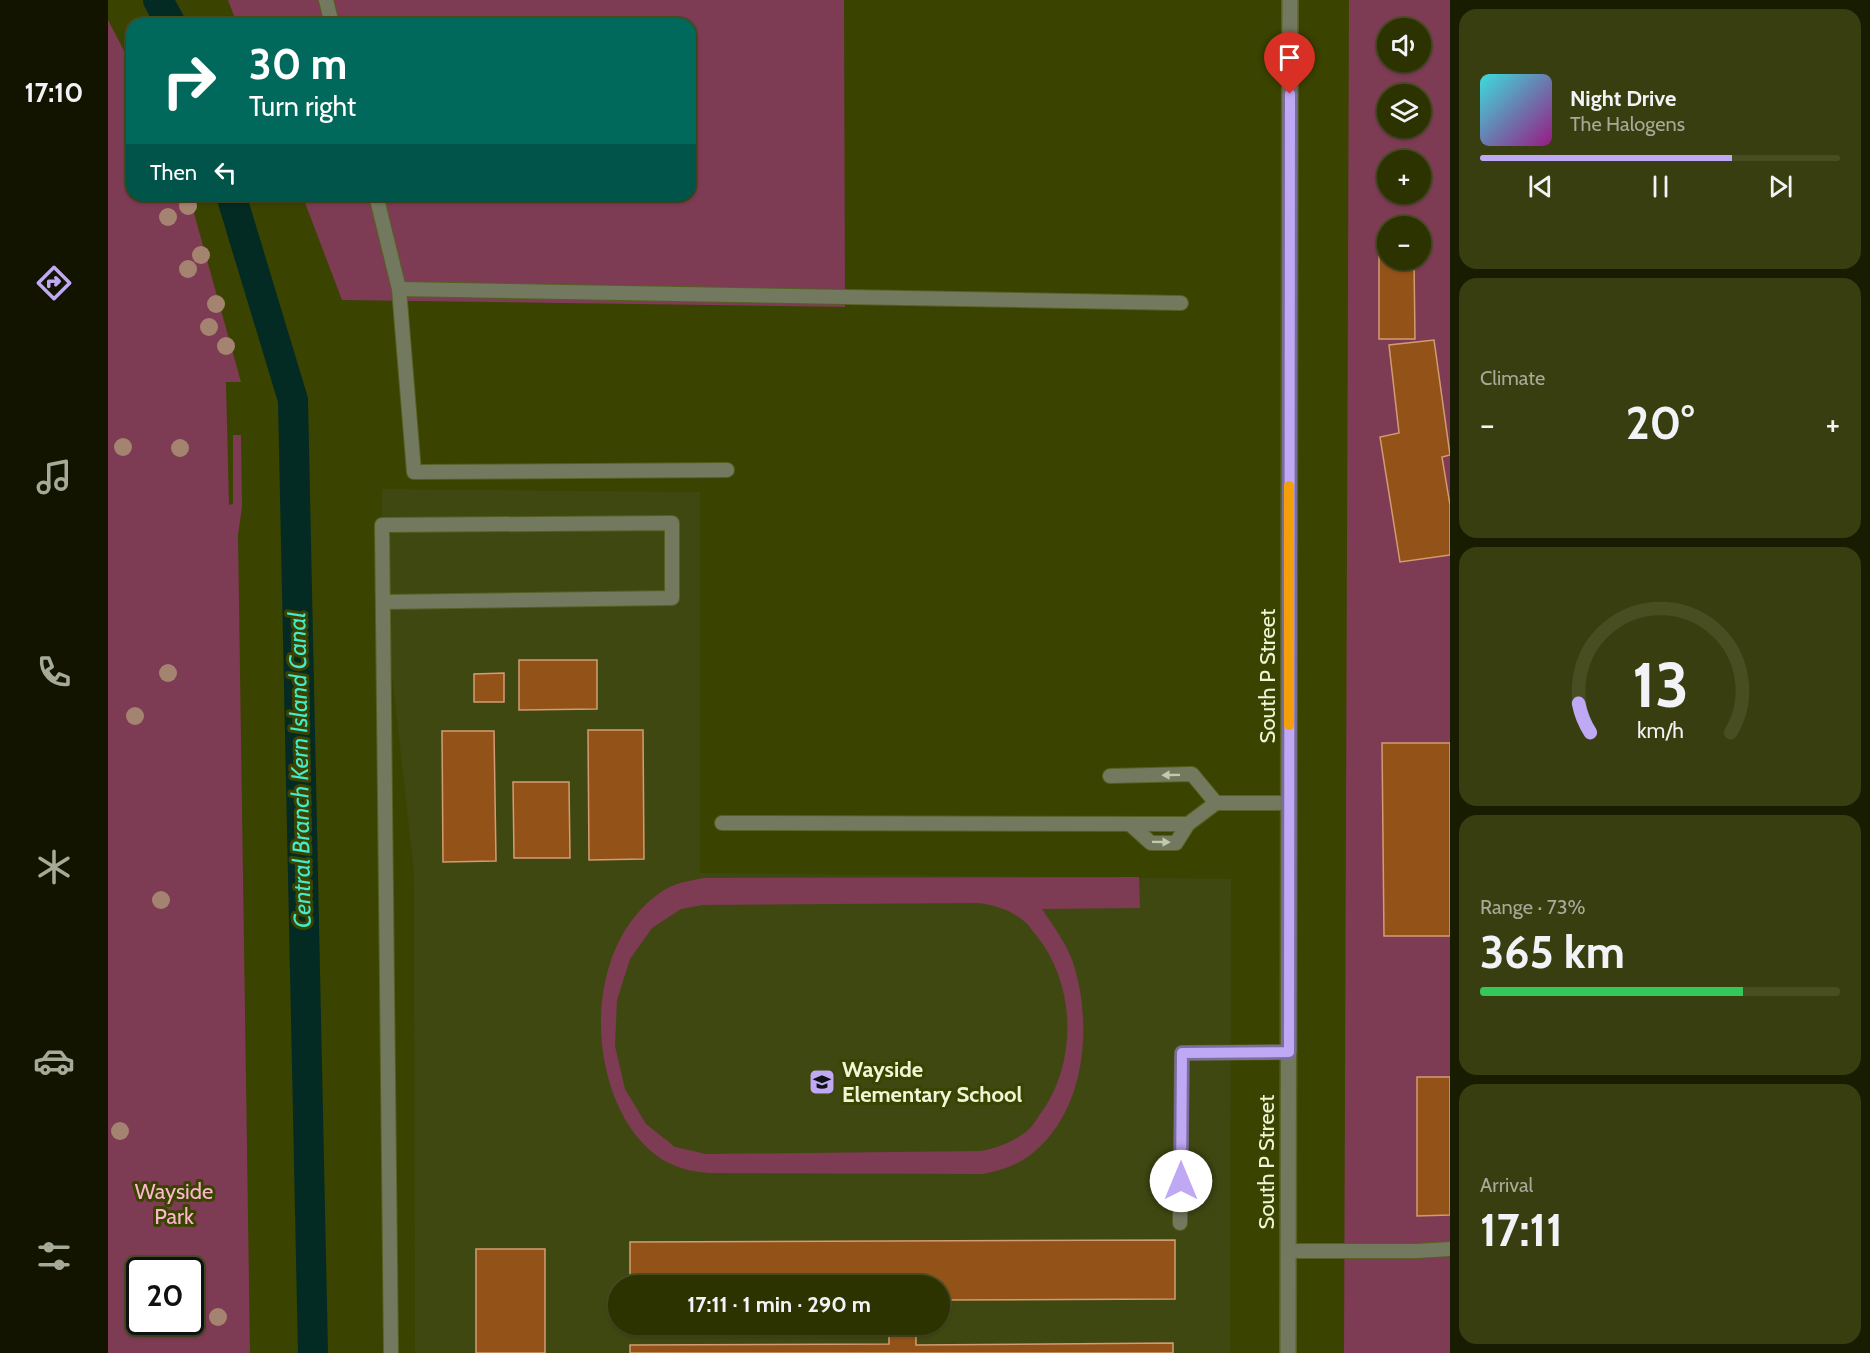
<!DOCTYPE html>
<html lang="en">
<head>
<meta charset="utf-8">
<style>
	:root { --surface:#2c3200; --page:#383e0f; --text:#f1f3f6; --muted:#a6aa99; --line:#484d22; --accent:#bfa8f4 }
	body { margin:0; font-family:Cabin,sans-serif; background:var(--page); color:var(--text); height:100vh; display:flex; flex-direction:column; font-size:22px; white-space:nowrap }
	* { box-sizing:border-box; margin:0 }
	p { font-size:20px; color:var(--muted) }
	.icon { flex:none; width:33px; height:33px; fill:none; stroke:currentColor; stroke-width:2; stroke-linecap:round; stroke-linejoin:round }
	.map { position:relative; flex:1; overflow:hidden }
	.sheet { display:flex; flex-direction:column; gap:9px; padding:9px; background:#181c00; width:420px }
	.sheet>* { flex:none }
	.guide { position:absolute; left:18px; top:18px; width:570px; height:183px; border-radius:18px; box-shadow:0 2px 4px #0004,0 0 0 2px var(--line); background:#00695c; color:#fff; overflow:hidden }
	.controls { position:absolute; left:1269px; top:18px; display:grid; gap:12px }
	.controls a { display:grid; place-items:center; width:54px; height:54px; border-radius:50%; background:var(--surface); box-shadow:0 2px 4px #0004,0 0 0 2px var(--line); font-size:30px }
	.speed { position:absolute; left:18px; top:1257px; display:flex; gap:12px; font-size:30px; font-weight:700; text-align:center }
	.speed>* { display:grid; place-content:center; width:78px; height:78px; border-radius:50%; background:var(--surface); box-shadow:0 2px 4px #0004,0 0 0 2px var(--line); line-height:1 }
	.speed .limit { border:3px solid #111; border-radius:9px; background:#fff; color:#111 }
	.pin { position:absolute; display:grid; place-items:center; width:51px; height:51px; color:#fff; margin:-62px -26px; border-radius:50% 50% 50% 0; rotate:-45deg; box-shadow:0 0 6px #0007 }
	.pin .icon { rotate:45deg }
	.me { position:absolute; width:66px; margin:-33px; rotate:0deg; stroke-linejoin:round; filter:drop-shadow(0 0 4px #0008) }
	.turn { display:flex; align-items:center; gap:21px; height:126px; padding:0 24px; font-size:27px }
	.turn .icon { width:78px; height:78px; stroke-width:2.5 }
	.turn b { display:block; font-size:42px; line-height:51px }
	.then { display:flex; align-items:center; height:57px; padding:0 24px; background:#0003; gap:12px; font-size:22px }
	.big { font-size:45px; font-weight:700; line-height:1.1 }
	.sheet .card { flex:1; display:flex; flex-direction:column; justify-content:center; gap:9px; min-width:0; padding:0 21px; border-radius:18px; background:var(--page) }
	.sheet .dial { align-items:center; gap:0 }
	.dial svg { height:156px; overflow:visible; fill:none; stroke:var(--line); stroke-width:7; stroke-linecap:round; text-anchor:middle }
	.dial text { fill:var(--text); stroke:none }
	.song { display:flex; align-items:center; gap:18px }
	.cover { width:72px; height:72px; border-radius:9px; background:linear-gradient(135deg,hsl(180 70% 55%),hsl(310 70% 35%)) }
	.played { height:6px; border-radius:3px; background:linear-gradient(90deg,var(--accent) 70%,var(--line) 70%) }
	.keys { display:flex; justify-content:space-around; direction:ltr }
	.heat { display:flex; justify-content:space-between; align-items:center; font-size:33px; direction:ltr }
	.charge { height:9px; border-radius:4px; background:linear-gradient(90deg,#34c759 73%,var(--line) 0) }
	.trip { position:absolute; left:500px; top:1275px; width:342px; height:60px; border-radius:30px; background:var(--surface); box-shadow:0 2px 4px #0004,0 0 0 2px var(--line); font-weight:700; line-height:60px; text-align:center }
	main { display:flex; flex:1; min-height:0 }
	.dock { display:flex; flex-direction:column; width:108px; justify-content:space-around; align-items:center; background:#121400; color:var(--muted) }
	.dock .icon { width:42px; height:42px }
	.dock .current { color:var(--accent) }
	.dock b { font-size:27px; color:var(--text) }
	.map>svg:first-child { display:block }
	.built { fill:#404812; fill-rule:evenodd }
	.green { fill:#7d3b54; fill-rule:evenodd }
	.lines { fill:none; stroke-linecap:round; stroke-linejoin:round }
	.canal { stroke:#032a23; stroke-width:30 }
	.building { fill:#935217; stroke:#d29c73; stroke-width:1.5 }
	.service-casing { stroke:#576022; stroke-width:16 }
	.tertiary-casing { stroke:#576022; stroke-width:18 }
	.service { stroke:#73795f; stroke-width:14 }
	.tertiary { stroke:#73795f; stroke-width:15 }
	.tree { fill:#a58371 }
	.oneway { fill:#c3caac }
	.route-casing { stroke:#7c6d9f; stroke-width:15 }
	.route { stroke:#bfa8f4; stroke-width:10 }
	.slow { stroke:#f59e0b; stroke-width:10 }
	.labels { text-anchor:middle; stroke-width:6; stroke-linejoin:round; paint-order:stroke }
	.street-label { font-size:22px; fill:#eef6d6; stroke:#3a4300 }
	.poi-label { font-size:22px; font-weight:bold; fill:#eef6d6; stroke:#3a4300; text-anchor:start }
	.park-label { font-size:22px; fill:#fcb7cd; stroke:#3a4300 }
	.water-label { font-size:24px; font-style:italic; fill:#44eacc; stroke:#3a4300 }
</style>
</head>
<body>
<main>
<nav class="dock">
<b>17:10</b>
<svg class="icon current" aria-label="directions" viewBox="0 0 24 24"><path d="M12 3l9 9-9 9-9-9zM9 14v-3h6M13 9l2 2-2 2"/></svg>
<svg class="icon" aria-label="music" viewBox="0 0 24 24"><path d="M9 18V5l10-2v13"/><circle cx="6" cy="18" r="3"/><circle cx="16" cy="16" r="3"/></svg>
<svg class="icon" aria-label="phone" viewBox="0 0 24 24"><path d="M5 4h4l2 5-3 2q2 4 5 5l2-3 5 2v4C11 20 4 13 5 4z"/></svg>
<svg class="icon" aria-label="climate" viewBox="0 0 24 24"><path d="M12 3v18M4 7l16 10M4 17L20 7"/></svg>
<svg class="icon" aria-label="car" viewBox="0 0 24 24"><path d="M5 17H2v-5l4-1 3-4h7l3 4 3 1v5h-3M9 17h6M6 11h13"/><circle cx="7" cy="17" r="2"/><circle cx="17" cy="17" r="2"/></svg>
<svg class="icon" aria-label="filters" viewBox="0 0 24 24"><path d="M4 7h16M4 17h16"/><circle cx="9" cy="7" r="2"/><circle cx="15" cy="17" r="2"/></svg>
</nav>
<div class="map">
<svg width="1342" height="1353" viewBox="0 0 1342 1353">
	<rect width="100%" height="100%" fill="#3a4300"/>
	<path class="built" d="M274 489 592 492V873L1123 879 1122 1353H307L306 871 274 585ZM510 1286H831V1324H510Z"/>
	<g class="green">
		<path d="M120 0H736L737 307 234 300 194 195H582V24H129Z"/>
		<path d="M1241 0H1342V1353H1236ZM1280 28H1312V62H1280ZM1280 94H1312V128H1280ZM1280 160H1312V194H1280ZM1280 226H1312V260H1280Z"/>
		<path d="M0 20 24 66V195H81L133 382H118L121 505 125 504V435H133L134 507 130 535 142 1353H0ZM82 1270V1322H32V1270Z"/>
		<path d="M1031 877 1032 908 934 909C947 929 961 946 967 969 985 1032 976 1118 918 1158 905 1167 890 1171 875 1174L602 1173C589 1172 575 1170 563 1164 545 1156 530 1140 520 1124 478 1056 482 941 553 892 566 883 580 881 596 878ZM870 903C887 905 903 910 916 921 921 925 924 931 928 935 969 985 970 1066 930 1117 927 1122 923 1128 919 1131 905 1142 890 1148 873 1151L598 1154 567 1147 538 1124 517 1089 507 1046 509 1000 522 959 544 928 573 909 594 905Z"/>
	</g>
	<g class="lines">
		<g class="canal">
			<path d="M50 0 63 24"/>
			<path d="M123 195 185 400 205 1353"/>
		</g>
	</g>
	<g class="building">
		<path d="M1271 246H1280V260H1306L1307 339H1271Z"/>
		<path d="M1326 340 1342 455 1334 457 1342 505V555L1292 562 1272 437 1291 433 1281 345Z"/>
		<path d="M411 660H489V709L411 710Z"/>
		<path d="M396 673V702H366V674Z"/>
		<path d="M480 730H535L536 859 481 860Z"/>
		<path d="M334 731H386L388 861 335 862Z"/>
		<path d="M1274 743H1342V936H1276Z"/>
		<path d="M405 782H461L462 858H406Z"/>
		<path d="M1309 1077H1342V1215L1309 1216Z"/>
		<path d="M1067 1240V1299L831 1300V1286H522V1242Z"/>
		<rect x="368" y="1249" width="69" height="104"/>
		<path d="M781 1324H808V1345L1065 1343V1353H522V1345L781 1344Z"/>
	</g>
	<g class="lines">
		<g class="service-casing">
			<g id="service">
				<path d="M218 0 224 24"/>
				<path d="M268 195 291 289 306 472 619 470"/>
				<path d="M291 289 1073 303"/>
				<path d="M276 602 564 598V523L274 525 283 1353"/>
				<path d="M1002 776 1084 774 1108 803"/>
				<path d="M614 823 1080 824"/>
				<path d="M1023 825 1043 843H1068L1080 824 1108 803H1181"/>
				<path d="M1072 1223 1074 1053 1181 1052"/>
				<path d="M1180 1251H1308L1342 1249"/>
			</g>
		</g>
		<g class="tertiary-casing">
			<path id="tertiary" d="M1180 1353 1182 0"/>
		</g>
		<use href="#service" class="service"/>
		<use href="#tertiary" class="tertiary"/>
	</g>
	<g class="tree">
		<circle cx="80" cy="206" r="9"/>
		<circle cx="60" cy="217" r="9"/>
		<circle cx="93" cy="255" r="9"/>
		<circle cx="80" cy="269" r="9"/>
		<circle cx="108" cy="304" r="9"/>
		<circle cx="101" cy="327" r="9"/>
		<circle cx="118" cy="346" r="9"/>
		<circle cx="15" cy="447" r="9"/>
		<circle cx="72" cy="448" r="9"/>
		<circle cx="60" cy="673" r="9"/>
		<circle cx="27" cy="716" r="9"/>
		<circle cx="53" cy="900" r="9"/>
		<circle cx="12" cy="1131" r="9"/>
		<circle cx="110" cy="1317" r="9"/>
	</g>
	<defs><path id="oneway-solid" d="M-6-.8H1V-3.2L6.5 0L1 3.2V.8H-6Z" transform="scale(1.5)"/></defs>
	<g class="oneway">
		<use href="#oneway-solid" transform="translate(1063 775) rotate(179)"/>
		<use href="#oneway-solid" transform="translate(1053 842) rotate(1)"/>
	</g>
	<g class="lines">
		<g class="route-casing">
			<path id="route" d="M1073 1181 1074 1053 1181 1052 1182 94"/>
		</g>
		<use href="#route" class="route"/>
		<path class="slow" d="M1181 725V486"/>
	</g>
	<defs>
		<g id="school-square" transform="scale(1.35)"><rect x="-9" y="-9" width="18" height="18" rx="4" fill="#bfa8f4" stroke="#3a4300"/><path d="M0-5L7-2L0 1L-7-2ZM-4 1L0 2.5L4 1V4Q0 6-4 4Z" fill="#111"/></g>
	</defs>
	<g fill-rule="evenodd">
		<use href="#school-square" x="714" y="1082"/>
	</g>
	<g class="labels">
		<g class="street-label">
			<text transform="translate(1159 676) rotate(-90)" y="8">South P Street</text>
			<text transform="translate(1158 1162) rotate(-90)" y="8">South P Street</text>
		</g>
		<g class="poi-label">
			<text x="734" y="1077">Wayside<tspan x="734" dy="25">Elementary School</tspan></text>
		</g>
		<g class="park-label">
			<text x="66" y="1199">Wayside<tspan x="66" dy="25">Park</tspan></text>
		</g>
		<g class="water-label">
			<text transform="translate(192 770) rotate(-91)" y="8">Central Branch Kern Island Canal</text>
		</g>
	</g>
</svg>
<div class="controls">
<a><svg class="icon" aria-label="sound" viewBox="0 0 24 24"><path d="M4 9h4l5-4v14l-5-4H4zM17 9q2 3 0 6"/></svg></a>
<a><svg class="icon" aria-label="layers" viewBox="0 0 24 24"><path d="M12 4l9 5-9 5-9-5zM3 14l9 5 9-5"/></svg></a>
<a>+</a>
<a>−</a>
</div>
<div class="speed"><div class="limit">20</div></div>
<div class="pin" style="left:1182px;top:94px;background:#d93025"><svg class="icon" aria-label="arrive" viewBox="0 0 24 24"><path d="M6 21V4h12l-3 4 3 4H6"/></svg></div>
<svg class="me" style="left:1073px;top:1181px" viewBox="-20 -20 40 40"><circle r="19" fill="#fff"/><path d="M0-13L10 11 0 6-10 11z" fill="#bfa8f4"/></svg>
<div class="trip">17:11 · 1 min · 290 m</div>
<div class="guide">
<div class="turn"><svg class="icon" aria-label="right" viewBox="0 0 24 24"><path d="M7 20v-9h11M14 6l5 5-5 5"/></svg><div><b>30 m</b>Turn right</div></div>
<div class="then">Then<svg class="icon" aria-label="left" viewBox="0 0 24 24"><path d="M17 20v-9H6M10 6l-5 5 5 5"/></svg></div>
</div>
</div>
<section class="sheet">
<div class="card">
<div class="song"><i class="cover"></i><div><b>Night Drive</b><p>The Halogens</p></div></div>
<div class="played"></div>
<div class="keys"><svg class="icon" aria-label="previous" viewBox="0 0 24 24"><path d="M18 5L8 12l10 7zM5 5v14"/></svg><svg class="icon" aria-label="pause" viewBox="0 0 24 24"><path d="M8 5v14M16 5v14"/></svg><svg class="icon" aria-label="next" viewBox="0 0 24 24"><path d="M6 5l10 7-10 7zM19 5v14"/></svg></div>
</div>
<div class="card"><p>Climate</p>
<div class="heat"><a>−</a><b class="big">20°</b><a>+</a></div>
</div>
<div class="card dial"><svg viewBox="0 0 100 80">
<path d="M14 69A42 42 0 1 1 86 69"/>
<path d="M14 69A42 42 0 0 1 8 54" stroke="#bfa8f4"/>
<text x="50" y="56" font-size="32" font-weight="700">13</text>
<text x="50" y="72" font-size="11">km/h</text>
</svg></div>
<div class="card"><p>Range · 73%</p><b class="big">365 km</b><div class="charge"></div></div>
<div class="card"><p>Arrival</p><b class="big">17:11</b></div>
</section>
</main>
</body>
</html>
